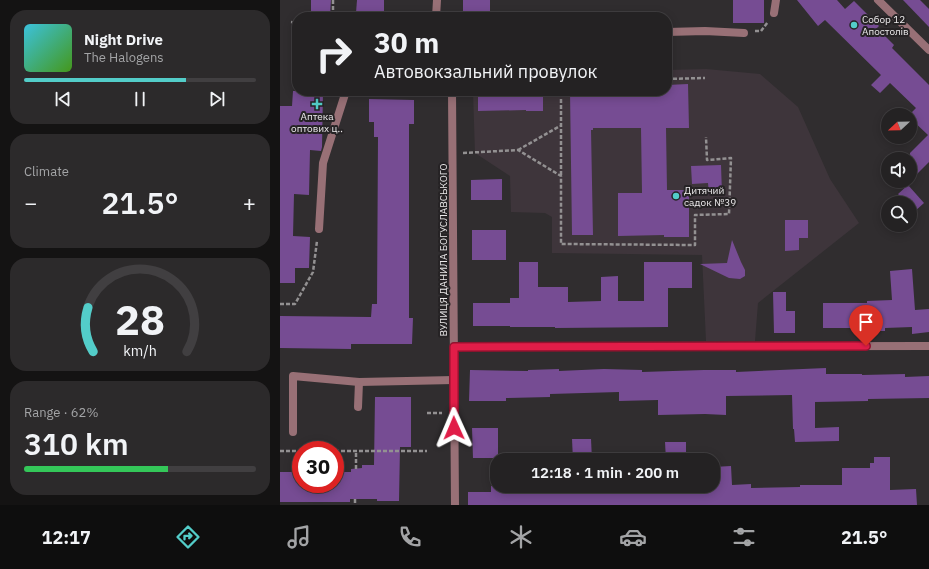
<!DOCTYPE html>
<html lang="en">
<head>
<meta charset="utf-8">
<style>
	:root { --surface:#242223; --page:#2c2a2b; --text:#f1f3f6; --muted:#a3a4a6; --line:#413f41; --accent:#53cdc9 }
	body { margin:0; font-family:"IBM Plex Sans",sans-serif; background:var(--page); color:var(--text); height:100vh; display:flex; flex-direction:column; font-size:15px; white-space:nowrap }
	* { box-sizing:border-box; margin:0 }
	p { font-size:13px; color:var(--muted) }
	.icon { flex:none; width:22px; height:22px; fill:none; stroke:currentColor; stroke-width:2; stroke-linecap:round; stroke-linejoin:round }
	.map { position:relative; flex:1; overflow:hidden }
	.panel { display:flex; flex-direction:column; gap:10px; padding:10px; background:#141313; width:280px }
	.panel>* { flex:none }
	.banner { position:absolute; left:12px; top:12px; width:380px; height:84px; border-radius:16px; box-shadow:0 2px 10px #0003,0 0 0 1px var(--line); background:#242223; color:var(--text); overflow:hidden }
	.needle { width:26px; rotate:248deg }
	.fabs { position:absolute; left:601px; top:108px; display:grid; gap:8px }
	.fabs a { display:grid; place-items:center; width:36px; height:36px; border-radius:50%; background:var(--surface); box-shadow:0 2px 10px #0003,0 0 0 1px var(--line); font-size:20px }
	.speed { position:absolute; left:12px; top:441px; display:flex; gap:8px; font-size:20px; font-weight:700; text-align:center }
	.speed>* { display:grid; place-content:center; width:52px; height:52px; border-radius:50%; background:var(--surface); box-shadow:0 2px 10px #0003,0 0 0 1px var(--line); line-height:1 }
	.speed .limit { border:6px solid #d22; background:#fff; color:#111 }
	.pin { position:absolute; display:grid; place-items:center; width:34px; height:34px; color:#fff; margin:-41px -17px; border-radius:50% 50% 50% 0; rotate:-45deg; box-shadow:0 0 4px #0007 }
	.pin .icon { rotate:45deg }
	.me { position:absolute; width:44px; margin:-22px; rotate:359deg; stroke-linejoin:round; filter:drop-shadow(0 0 3px #0008) }
	.turn { display:flex; align-items:center; gap:14px; height:84px; padding:0 16px; font-size:18px }
	.turn .icon { width:52px; height:52px; stroke-width:2.5 }
	.turn b { display:block; font-size:28px; line-height:34px }
	.big { font-size:30px; font-weight:600; line-height:1.1 }
	.panel .card { flex:1; display:flex; flex-direction:column; justify-content:center; gap:6px; min-width:0; padding:0 14px; border-radius:16px; background:var(--page) }
	.panel .dial { align-items:center; gap:0 }
	.dial svg { height:104px; overflow:visible; fill:none; stroke:var(--line); stroke-width:7; stroke-linecap:round; text-anchor:middle }
	.dial text { fill:var(--text); stroke:none }
	.song { display:flex; align-items:center; gap:12px }
	.cover { width:48px; height:48px; border-radius:6px; background:linear-gradient(135deg,hsl(190 70% 55%),hsl(100 70% 35%)) }
	.played { height:4px; border-radius:2px; background:linear-gradient(90deg,var(--accent) 70%,var(--line) 70%) }
	.keys { display:flex; justify-content:space-around; direction:ltr }
	.heat { display:flex; justify-content:space-between; align-items:center; font-size:22px; direction:ltr }
	.charge { height:6px; border-radius:3px; background:linear-gradient(90deg,#34c759 62%,var(--line) 0) }
	.trip { position:absolute; left:210px; top:453px; width:230px; height:40px; border-radius:16px; background:var(--surface); box-shadow:0 2px 10px #0003,0 0 0 1px var(--line); font-weight:600; line-height:40px; text-align:center }
	.dock { display:flex; height:64px; justify-content:space-around; align-items:center; background:#0e0e0e; color:var(--muted) }
	.dock .icon { width:28px; height:28px }
	.dock .on { color:var(--accent) }
	.dock b { font-size:18px; color:var(--text) }
	main { display:flex; flex:1; min-height:0 }
	.map>svg:first-child { display:block }
	.built { fill:#3e353b }
	.building { fill:#764c93 }
	.lines { fill:none; stroke-linecap:round; stroke-linejoin:round }
	.path { stroke:#939192; stroke-width:2.5; stroke-dasharray:4 2; stroke-linecap:butt }
	.lane { stroke:#987076; stroke-width:8 }
	.street { stroke:#987076; stroke-width:8 }
	.route-casing { stroke:#92132f; stroke-width:10 }
	.route { stroke:#e11d48; stroke-width:7 }
	.poi-dot { fill:#53cdc9; stroke:#262325; stroke-width:1.5 }
	.labels { text-anchor:middle; stroke-width:4; stroke-linejoin:round; paint-order:stroke }
	.poi-label { font-size:10px; fill:#eceaeb; stroke:#262325; text-anchor:start }
	.street-label { font-size:10px; fill:#eceaeb; stroke:#262325 }
</style>
</head>
<body>
<main>
<section class="panel">
<div class="card">
<div class="song"><i class="cover"></i><div><b>Night Drive</b><p>The Halogens</p></div></div>
<div class="played"></div>
<div class="keys"><svg class="icon" aria-label="previous" viewBox="0 0 24 24"><path d="M18 5L8 12l10 7zM5 5v14"/></svg><svg class="icon" aria-label="pause" viewBox="0 0 24 24"><path d="M8 5v14M16 5v14"/></svg><svg class="icon" aria-label="next" viewBox="0 0 24 24"><path d="M6 5l10 7-10 7zM19 5v14"/></svg></div>
</div>
<div class="card"><p>Climate</p>
<div class="heat"><a>−</a><b class="big">21.5°</b><a>+</a></div>
</div>
<div class="card dial"><svg viewBox="0 0 100 80">
<path d="M14 69A42 42 0 1 1 86 69"/>
<path d="M14 69A42 42 0 0 1 10 35" stroke="#53cdc9"/>
<text x="50" y="56" font-size="32" font-weight="700">28</text>
<text x="50" y="72" font-size="11">km/h</text>
</svg></div>
<div class="card"><p>Range · 62%</p><b class="big">310 km</b><div class="charge"></div></div>
</section>
<div class="map">
<svg width="649" height="505" viewBox="0 0 649 505">
	<rect width="100%" height="100%" fill="#302d2f"/>
	<path class="built" d="M426 69 480 74 518 107 550 179 579 223 478 303 475 341H426L422 255 272 253V217L265 213 231 212 230 176 195 153 193 91H387V70Z"/>
	<g class="building">
		<path d="M31 0H51L50 17H31Z"/>
		<path d="M77 0H104V13H76Z"/>
		<path d="M183 0H210V16L183 15Z"/>
		<rect x="453" y="0" width="31" height="23"/>
		<path d="M517 0H557L565 9 574 1 599 26 597 28 614 45 612 48 649 85V162L630 181V153L648 135 630 118V115H629L636 108 610 83 600 93 591 85 601 75 545 20 538 26Z"/>
		<path d="M623 0H640L649 9V27Z"/>
		<path d="M408 84 409 128H386L387 190H409V237H384V235L338 236V193H362L361 128H313V130H311L313 235H292L290 91H387V85Z"/>
		<path d="M13 91H43L42 147 41 151 30 150 29 195 14 194 13 236 30 237 29 268H15V283H0V106H12Z"/>
		<path d="M198 91H263V111H246V110L198 111Z"/>
		<path d="M89 99 134 100V124H129V318H133L132 344H71V349L0 348V316L91 317 92 304H97L98 137H94V122H89Z"/>
		<path d="M441 165 442 194 429 195 428 183 412 184 411 166Z"/>
		<path d="M222 179V200H191V180Z"/>
		<path d="M628 185 644 203 634 212 630 208V203H626L618 194Z"/>
		<path d="M505 220H528V238H519V250L505 251Z"/>
		<rect x="192" y="230" width="34" height="30"/>
		<path d="M452 240 461 262 465 270V276L460 279 449 278 420 264 447 263Z"/>
		<path d="M239 262H258V287H288V302L321 301V277L338 276V301H364V262H412V288H388V327L275 328V327H230V326H193V303H230V298H239Z"/>
		<path d="M632 269 635 310 649 309V332L632 334V327L605 328V331H591V328H543V303H587V301L612 300 610 271Z"/>
		<path d="M493 292H506V311H515V333H494Z"/>
		<path d="M546 368V374H582V375L625 374V377L649 376V398L588 399V401L535 402V428L559 427V441L515 442 514 429H513L512 395 446 396V415L425 414 378 415V400L339 401V392L270 394V397L226 398V401H189L190 370 248 371V370L279 369V371L324 369 362 370V372L424 370H456V372Z"/>
		<path d="M95 397H131V447H120L119 501H97V499H70V502H0V472H21V484H55V472H71V469L82 468V465H94Z"/>
		<path d="M192 428H218V458H193Z"/>
		<path d="M292 439H311L312 460H293Z"/>
		<path d="M385 442H406V460H386Z"/>
		<path d="M594 457H610V490L636 489 637 505H188V492H211V486H433V467L451 466 452 485 471 484V488L520 487V485H562V468H590V463H594Z"/>
	</g>
	<g class="lines">
		<g class="path">
			<path d="M53 0V17"/>
			<path d="M11 22 17 23"/>
			<path d="M475 31H481L488 22"/>
			<path d="M387 79 425 78"/>
			<path d="M238 150 280 126"/>
			<path d="M183 153 238 150 281 176V244L415 245V215L449 214 451 158 427 160 426 137"/>
			<path d="M281 175V91"/>
			<path d="M0 304H15L33 272 37 241"/>
			<path d="M147 413H162"/>
			<path d="M0 451H21"/>
			<path d="M55 451H147"/>
			<path d="M76 469V451"/>
			<path d="M75 499V505"/>
		</g>
		<g class="lane">
			<path d="M494 13 496 0"/>
			<path d="M156 17 157 0"/>
			<path d="M387 32 425 31 464 33"/>
			<path d="M39 229 43 163 66 91"/>
			<path d="M78 407 79 382"/>
			<path d="M13 432V376L79 382 174 380"/>
		</g>
		<g class="street">
			<path d="M598 0 649 50"/>
			<path d="M172 91 175 505"/>
			<path d="M174 347 649 346"/>
		</g>
	</g>
	<g class="lines">
		<g class="route-casing">
			<path id="route" d="M174 428V347L586 346"/>
		</g>
		<use href="#route" class="route"/>
	</g>
	<g class="poi-dot">
		<circle cx="574" cy="25" r="4"/>
		<path d="M35 98h4v4h4v4h-4v4h-4v-4h-4v-4h4z"/>
		<circle cx="396" cy="196" r="4"/>
	</g>
	<g class="labels">
		<g class="poi-label">
			<text x="582" y="23">Собор 12<tspan x="582" dy="12">Апостолів</tspan></text>
			<text x="37" y="120" text-anchor="middle">Аптека<tspan x="37" dy="12">оптових ц‥</tspan></text>
			<text x="404" y="194">Дитячий<tspan x="404" dy="12">садок №39</tspan></text>
		</g>
		<g class="street-label">
			<text transform="translate(163 250) rotate(-90)" y="4">ВУЛИЦЯ ДАНИЛА БОГУСЛАВСЬКОГО</text>
		</g>
	</g>
</svg>
<div class="fabs">
<a><svg class="needle" viewBox="-14 -14 28 28"><path d="M0-13l5 13h-10z" fill="#e53935"/><path d="M0 13l5-13h-10z" fill="#a3a4a6"/></svg></a>
<a><svg class="icon" aria-label="sound" viewBox="0 0 24 24"><path d="M4 9h4l5-4v14l-5-4H4zM17 9q2 3 0 6"/></svg></a>
<a><svg class="icon" aria-label="search" viewBox="0 0 24 24"><circle cx="10" cy="10" r="6"/><path d="M15 15l6 6"/></svg></a>
</div>
<div class="speed"><div class="limit">30</div></div>
<div class="pin" style="left:586px;top:346px;background:#d93025"><svg class="icon" aria-label="arrive" viewBox="0 0 24 24"><path d="M6 21V4h12l-3 4 3 4H6"/></svg></div>
<svg class="me" style="left:174px;top:428px" viewBox="-20 -20 40 40"><path d="M0-17L14 15 0 8-14 15z" fill="#e11d48" stroke="#fff" stroke-width="4"/></svg>
<div class="trip">12:18 · 1 min · 200 m</div>
<div class="banner">
<div class="turn"><svg class="icon" aria-label="right" viewBox="0 0 24 24"><path d="M7 20v-9h11M14 6l5 5-5 5"/></svg><div><b>30 m</b>Автовокзальний провулок</div></div>
</div>
</div>
</main>
<nav class="dock">
<b>12:17</b>
<svg class="icon on" aria-label="directions" viewBox="0 0 24 24"><path d="M12 3l9 9-9 9-9-9zM9 14v-3h6M13 9l2 2-2 2"/></svg>
<svg class="icon" aria-label="music" viewBox="0 0 24 24"><path d="M9 18V5l10-2v13"/><circle cx="6" cy="18" r="3"/><circle cx="16" cy="16" r="3"/></svg>
<svg class="icon" aria-label="phone" viewBox="0 0 24 24"><path d="M5 4h4l2 5-3 2q2 4 5 5l2-3 5 2v4C11 20 4 13 5 4z"/></svg>
<svg class="icon" aria-label="climate" viewBox="0 0 24 24"><path d="M12 3v18M4 7l16 10M4 17L20 7"/></svg>
<svg class="icon" aria-label="car" viewBox="0 0 24 24"><path d="M5 17H2v-5l4-1 3-4h7l3 4 3 1v5h-3M9 17h6M6 11h13"/><circle cx="7" cy="17" r="2"/><circle cx="17" cy="17" r="2"/></svg>
<svg class="icon" aria-label="filters" viewBox="0 0 24 24"><path d="M4 7h16M4 17h16"/><circle cx="9" cy="7" r="2"/><circle cx="15" cy="17" r="2"/></svg>
<b>21.5°</b>
</nav>
</body>
</html>
